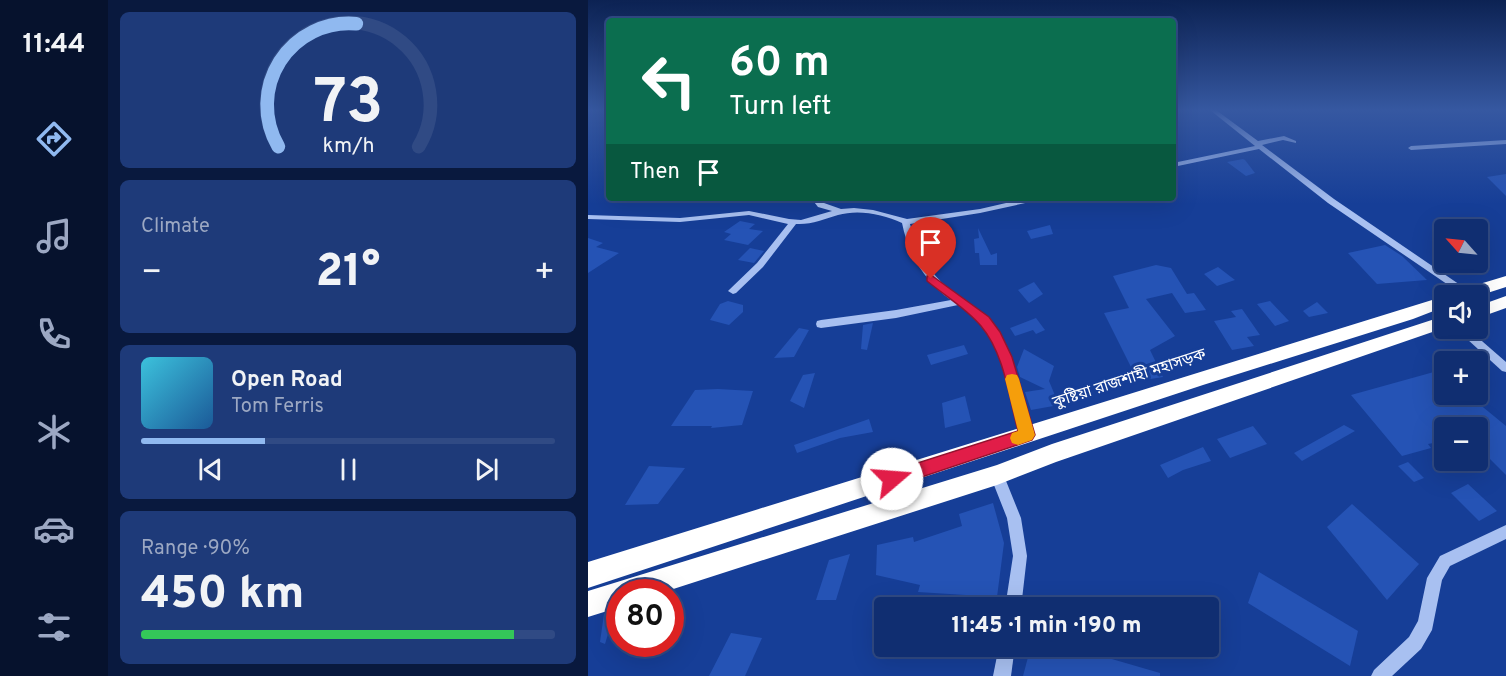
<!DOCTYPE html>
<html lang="en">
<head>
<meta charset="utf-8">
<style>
	:root { --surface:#102e71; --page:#1e3a79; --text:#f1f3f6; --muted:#9ca8c3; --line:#304a84; --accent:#90b9f0 }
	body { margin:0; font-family:Overpass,"Noto Sans Bengali",sans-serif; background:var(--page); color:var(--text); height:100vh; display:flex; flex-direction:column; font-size:22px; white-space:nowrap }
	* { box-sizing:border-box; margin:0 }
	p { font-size:20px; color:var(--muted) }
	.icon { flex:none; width:33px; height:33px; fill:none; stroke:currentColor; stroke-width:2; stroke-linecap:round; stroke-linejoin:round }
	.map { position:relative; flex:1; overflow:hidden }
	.panel { display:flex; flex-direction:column; gap:12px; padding:12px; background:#09193e; width:480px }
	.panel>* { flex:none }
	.guide { position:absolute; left:18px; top:18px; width:570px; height:183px; border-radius:6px; box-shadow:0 6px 24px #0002,0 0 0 2px var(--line); background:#0b6e4f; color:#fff; overflow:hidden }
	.needle { width:39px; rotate:297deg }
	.buttons { position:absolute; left:846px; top:219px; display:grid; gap:12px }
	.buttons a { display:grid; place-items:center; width:54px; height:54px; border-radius:6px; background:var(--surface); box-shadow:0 6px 24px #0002,0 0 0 2px var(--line); font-size:30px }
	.speed { position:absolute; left:18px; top:579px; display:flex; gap:12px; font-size:30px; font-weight:700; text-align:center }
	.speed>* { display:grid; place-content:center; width:78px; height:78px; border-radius:50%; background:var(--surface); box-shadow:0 6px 24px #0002,0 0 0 2px var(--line); line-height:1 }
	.speed .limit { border:9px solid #d22; background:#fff; color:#111 }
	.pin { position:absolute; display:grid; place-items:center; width:51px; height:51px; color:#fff; margin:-62px -26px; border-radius:50% 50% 50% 0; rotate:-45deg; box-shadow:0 0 6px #0007 }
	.pin .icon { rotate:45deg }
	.me { position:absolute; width:66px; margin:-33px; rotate:72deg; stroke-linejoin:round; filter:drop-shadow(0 0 4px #0008) }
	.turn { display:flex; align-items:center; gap:21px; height:126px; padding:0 24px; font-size:27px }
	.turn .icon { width:78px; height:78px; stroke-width:2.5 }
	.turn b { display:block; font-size:42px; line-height:51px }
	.then { display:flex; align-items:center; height:57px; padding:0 24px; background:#0003; gap:12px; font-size:22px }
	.big { font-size:45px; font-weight:800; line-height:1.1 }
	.panel .card { flex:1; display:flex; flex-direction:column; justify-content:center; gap:9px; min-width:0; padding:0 21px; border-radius:9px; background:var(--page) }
	.panel .dial { align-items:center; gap:0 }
	.dial svg { height:156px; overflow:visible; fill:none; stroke:var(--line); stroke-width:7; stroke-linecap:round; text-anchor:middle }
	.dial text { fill:var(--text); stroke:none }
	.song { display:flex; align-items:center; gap:18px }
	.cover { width:72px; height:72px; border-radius:9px; background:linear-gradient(135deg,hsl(190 70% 55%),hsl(210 70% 35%)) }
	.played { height:6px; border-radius:3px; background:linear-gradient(90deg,var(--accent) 30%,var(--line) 30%) }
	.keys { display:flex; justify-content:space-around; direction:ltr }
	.heat { display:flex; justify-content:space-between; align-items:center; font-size:33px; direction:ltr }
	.charge { height:9px; border-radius:4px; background:linear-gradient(90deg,#34c759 90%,var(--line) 0) }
	.trip { position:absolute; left:286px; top:597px; width:345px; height:60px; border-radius:6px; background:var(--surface); box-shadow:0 6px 24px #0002,0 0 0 2px var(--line); font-weight:800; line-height:60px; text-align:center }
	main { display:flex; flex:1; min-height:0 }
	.dock { display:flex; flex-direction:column; width:108px; justify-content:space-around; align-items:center; background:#06122d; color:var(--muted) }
	.dock .icon { width:42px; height:42px }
	.dock .active { color:var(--accent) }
	.dock b { font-size:27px; color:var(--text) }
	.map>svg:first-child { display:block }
	.building { fill:#2553b5 }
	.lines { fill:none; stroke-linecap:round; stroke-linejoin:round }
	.minor { fill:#a8c0f1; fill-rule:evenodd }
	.highway { fill:#fff; fill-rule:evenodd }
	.route { fill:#e11d48; stroke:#92132f; stroke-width:1.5 }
	.slow { fill:#f59e0b }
	.labels { text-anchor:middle; stroke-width:6; stroke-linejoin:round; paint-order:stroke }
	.street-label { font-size:16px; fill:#fff; stroke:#163e97 }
</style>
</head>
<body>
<main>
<nav class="dock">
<b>11:44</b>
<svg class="icon active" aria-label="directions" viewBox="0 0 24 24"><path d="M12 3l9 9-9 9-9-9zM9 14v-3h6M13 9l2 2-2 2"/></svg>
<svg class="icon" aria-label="music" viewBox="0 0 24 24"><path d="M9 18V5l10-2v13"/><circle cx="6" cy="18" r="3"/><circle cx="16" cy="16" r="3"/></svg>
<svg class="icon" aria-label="phone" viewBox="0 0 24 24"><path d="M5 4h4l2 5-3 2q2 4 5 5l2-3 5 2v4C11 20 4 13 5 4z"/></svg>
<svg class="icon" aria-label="climate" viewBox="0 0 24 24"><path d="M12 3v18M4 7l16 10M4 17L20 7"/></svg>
<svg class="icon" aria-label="car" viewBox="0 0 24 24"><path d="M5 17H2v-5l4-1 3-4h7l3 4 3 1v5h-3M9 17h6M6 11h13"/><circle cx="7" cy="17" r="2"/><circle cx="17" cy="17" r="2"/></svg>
<svg class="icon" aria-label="filters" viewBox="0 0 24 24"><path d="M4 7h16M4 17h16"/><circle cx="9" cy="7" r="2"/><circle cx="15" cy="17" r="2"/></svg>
</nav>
<section class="panel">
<div class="card dial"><svg viewBox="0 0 100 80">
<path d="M14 69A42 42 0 1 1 86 69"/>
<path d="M14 69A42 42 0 0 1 54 6" stroke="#90b9f0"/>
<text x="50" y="56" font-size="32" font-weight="700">73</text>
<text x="50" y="72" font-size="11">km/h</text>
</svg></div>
<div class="card"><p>Climate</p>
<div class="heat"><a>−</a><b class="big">21°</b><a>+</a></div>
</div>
<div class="card">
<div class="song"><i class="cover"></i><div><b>Open Road</b><p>Tom Ferris</p></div></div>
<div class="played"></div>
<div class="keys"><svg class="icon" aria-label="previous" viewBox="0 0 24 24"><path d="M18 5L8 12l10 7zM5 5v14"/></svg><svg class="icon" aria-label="pause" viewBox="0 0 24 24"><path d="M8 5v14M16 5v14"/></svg><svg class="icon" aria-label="next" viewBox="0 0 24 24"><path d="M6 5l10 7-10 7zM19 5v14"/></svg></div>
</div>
<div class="card"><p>Range · 90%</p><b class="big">450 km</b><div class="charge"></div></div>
</section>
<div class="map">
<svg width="918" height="676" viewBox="0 0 918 676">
	<rect width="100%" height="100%" fill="#163e97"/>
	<g class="building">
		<path d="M655 159 657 160 667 173 658 176 639 162Z"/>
		<path d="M918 174V196L899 177Z"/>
		<path d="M152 221 167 224 161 229 175 231 160 245 136 240 143 234 136 232Z"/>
		<path d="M462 225 465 234 443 239 439 231Z"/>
		<path d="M390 228 403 255 409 253V265H392L391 253H387L386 239 391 238Z"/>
		<path d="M0 238 15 243 8 247 31 253 0 273Z"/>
		<path d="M797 245 814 256 839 280 789 284 760 253Z"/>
		<path d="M162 248 176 251 166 263 150 260Z"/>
		<path d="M568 265 583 268 599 294 606 293 618 310 597 313 584 293 558 299 587 336 562 350 575 377 550 381 516 313 541 308 525 276Z"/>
		<path d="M630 267 647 280 629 286 616 274Z"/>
		<path d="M446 282 455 294 441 303 430 290Z"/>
		<path d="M140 301 155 305V312L141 325 122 320 132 304Z"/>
		<path d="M682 301 701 321 687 326 669 304Z"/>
		<path d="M729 302 740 313 721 317 715 311Z"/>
		<path d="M654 309 672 335 659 337 666 346 644 350 626 321 648 317 643 311Z"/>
		<path d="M448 318 457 330 448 334 445 330 427 336 422 328Z"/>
		<path d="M285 323 279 350 273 349 275 325Z"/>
		<path d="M211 328 221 330 206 357 186 358Z"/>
		<path d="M376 345 380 354 343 365 339 355Z"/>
		<path d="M436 349 466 366 461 381 471 405 443 410 437 392 457 389 432 377 429 367Z"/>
		<path d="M853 370 856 373V394H879L918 426V475L890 447V423L874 428H856V441L840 444 843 448 814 456 763 395Z"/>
		<path d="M227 373 216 408 202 401 215 375Z"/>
		<path d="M107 390 130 389 165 391 154 425 123 428 124 426H83Z"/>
		<path d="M377 396 383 421 357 428 354 403Z"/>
		<path d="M281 419 285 432 252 438 209 453 206 445Z"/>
		<path d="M756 425 767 431 714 461 706 453Z"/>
		<path d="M665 426 679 444 642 458 629 439Z"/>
		<path d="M615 447 623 461 595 470 580 478 572 465Z"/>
		<path d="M820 462 836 478 826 482 810 466Z"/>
		<path d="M61 466 97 468 70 504 37 505Z"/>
		<path d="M880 484 909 511 891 521 863 493Z"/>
		<path d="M405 503 416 543 409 597 330 592 332 585 288 575 289 545 325 537 326 542 374 526 371 514Z"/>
		<path d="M764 504 831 564 799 600 739 527Z"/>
		<path d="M262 554 248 600H228L241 560Z"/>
		<path d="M671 572 770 631 762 666 660 603Z"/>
		<path d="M27 611 17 644 12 642 16 614Z"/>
		<path d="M143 633 174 638 157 676H121Z"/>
		<path d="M443 646H479L572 673V676H435Z"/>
	</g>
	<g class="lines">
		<g class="minor">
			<path d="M622 110H628L670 141 696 136 708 141V143L695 140 674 145 746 199 881 291 883 293 881 295H875L740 203 671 149 585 167V163L667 146Z"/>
			<path d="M918 140V144L823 150 820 148 823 146Z"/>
			<path d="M223 198H231L236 203 253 209 266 208 285 210 319 219 392 209 440 198H455L451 200 392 213 322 224C329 253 344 278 369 295 380 303 393 310 401 320 428 352 435 396 445 435L443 439 439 440 435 439 433 435C420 385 416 337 370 305L308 318 233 328 229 327 228 324 229 321 233 320 308 310 363 300C337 282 320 254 314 223 295 214 270 209 250 215 236 219 223 225 208 224L175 267 148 293 145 294 140 291 142 289 169 263 200 224 161 215 92 222 0 219V215L92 218 161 211 201 219 213 220 244 211 230 207Z"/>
			<path d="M867 328H879L918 362V372L914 371Z"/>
			<path d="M409 469 414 471 433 518 439 556 433 608H417L425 556 419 518 402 475 404 471Z"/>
			<path d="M918 525V539L862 566 854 580 844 630 833 649 804 676H783L786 670 821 637 830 621 839 578 852 556Z"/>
			<path d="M411 646H427L423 676H405Z"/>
		</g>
		<g class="highway">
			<path d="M918 276V287L890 296H863L865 292Z"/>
			<path d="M857 296 856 307 825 319 615 385 0 588V562Z"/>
			<path d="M918 296V308L890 318V306Z"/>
			<path d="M856 316V328L468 462 409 485 76 592H32V607L0 617V591L409 465 464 444Z"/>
		</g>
	</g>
	<linearGradient id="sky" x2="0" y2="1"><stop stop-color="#0c2253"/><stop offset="0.54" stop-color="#3658a1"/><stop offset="1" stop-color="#3658a1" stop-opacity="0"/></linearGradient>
	<rect width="918" height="204" fill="url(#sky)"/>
	<path class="route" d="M343 275 401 317 412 332 424 357 447 435 444 440 304 487 298 485 295 479 298 473 430 431C421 397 416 353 393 326 379 309 356 295 339 281V276Z"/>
	<path class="slow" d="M424 374 429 375 431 379 447 435 444 440 430 445 424 443 422 438 424 433 430 431 417 379 419 375Z"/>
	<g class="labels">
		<g class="street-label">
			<text transform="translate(541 377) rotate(-18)" y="6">কুষ্টিয়া রাজশাহী মহাসড়ক</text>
		</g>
	</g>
</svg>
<div class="buttons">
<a><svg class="needle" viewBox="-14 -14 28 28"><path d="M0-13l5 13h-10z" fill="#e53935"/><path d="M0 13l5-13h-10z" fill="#9ca8c3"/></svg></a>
<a><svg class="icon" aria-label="sound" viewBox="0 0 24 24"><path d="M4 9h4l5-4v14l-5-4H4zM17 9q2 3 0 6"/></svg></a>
<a>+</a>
<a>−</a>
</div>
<div class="speed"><div class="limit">80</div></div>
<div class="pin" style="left:343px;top:279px;background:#d93025"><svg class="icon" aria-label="arrive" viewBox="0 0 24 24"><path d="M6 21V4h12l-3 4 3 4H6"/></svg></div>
<svg class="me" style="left:304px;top:479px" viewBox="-20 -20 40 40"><circle r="19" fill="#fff"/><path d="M0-13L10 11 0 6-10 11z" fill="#e11d48"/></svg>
<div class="trip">11:45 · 1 min · 190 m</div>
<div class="guide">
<div class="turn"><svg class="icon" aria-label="left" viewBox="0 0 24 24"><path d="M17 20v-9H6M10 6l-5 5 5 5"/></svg><div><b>60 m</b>Turn left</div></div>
<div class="then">Then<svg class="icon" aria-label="arrive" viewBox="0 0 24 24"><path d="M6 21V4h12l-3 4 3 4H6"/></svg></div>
</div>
</div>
</main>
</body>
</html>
